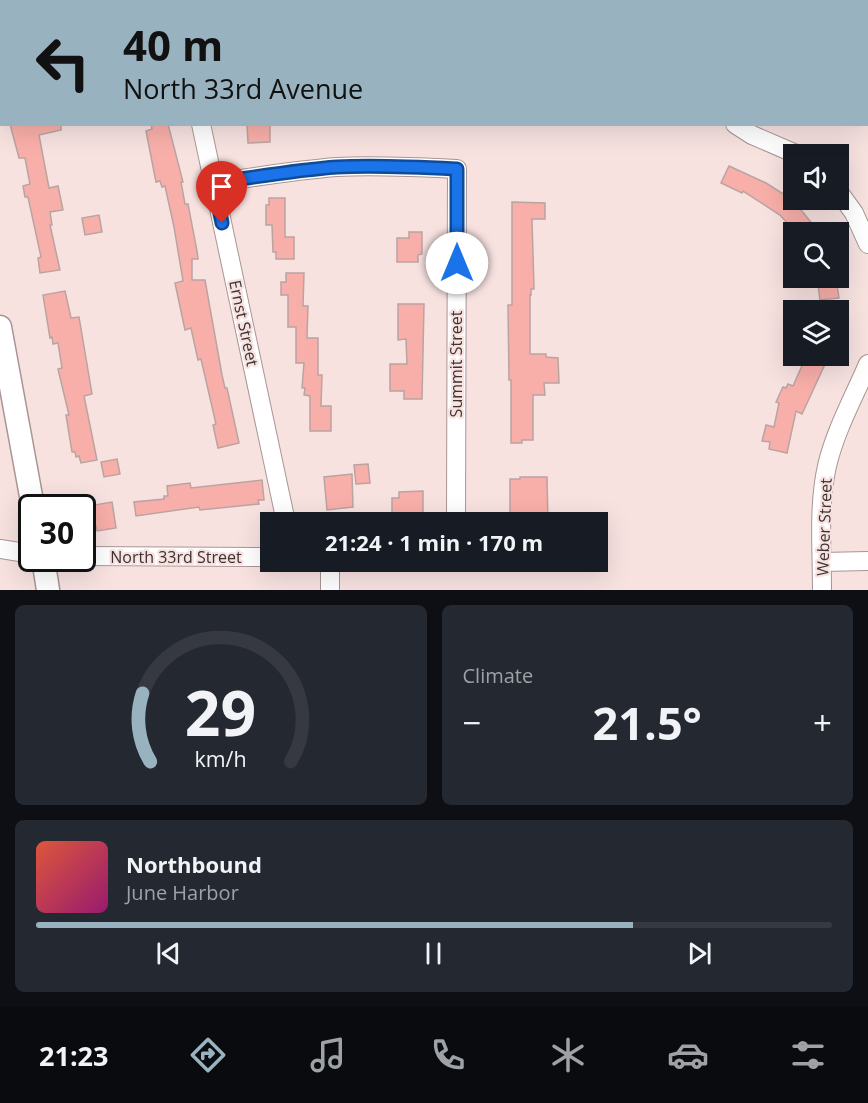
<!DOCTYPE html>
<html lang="en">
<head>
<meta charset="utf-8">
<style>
	:root { --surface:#171b24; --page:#242831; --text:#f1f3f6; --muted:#9ea1a6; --line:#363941; --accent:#99b2c0 }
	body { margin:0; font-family:"Open Sans",sans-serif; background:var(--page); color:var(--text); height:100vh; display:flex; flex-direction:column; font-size:22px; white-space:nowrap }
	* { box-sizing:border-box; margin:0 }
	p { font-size:20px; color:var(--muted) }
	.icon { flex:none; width:33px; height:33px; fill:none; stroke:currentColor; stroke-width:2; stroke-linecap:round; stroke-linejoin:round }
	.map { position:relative; height:590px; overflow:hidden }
	.panel { display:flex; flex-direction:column; gap:15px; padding:15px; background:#0d0f14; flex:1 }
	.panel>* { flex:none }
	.hud { position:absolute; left:0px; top:0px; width:868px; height:126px; box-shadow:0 6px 24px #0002; background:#99b2c0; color:#111; overflow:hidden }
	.tools { position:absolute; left:783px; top:144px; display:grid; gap:12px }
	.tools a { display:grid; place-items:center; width:66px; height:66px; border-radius:0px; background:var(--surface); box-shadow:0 6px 24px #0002; font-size:30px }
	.speed { position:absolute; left:18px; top:494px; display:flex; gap:12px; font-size:30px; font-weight:700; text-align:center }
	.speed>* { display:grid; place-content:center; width:78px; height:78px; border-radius:50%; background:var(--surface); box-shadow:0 6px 24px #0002; line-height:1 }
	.speed .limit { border:3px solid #111; border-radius:9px; background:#fff; color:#111 }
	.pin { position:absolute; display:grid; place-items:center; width:51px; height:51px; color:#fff; margin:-62px -26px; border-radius:50% 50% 50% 0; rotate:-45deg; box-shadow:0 0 6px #0007 }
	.pin .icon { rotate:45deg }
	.me { position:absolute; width:66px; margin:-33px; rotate:0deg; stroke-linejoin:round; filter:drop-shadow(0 0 4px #0008) }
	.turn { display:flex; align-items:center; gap:21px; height:126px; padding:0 24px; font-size:27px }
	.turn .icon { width:78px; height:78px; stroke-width:2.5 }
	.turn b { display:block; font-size:42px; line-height:51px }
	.big { font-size:45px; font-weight:700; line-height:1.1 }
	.panel .widget { flex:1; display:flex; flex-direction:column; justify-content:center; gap:9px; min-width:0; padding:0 21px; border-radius:9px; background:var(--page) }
	.panel .dial { align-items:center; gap:0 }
	.dial svg { height:156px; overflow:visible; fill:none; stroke:var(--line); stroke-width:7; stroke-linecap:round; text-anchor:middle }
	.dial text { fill:var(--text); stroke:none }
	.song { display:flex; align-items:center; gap:18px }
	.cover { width:72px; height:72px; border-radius:9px; background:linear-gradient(135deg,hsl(10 70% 55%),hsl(320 70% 35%)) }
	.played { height:6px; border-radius:3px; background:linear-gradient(90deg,var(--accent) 75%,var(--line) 75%) }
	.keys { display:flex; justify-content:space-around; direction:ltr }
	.heat { display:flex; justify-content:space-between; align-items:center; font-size:33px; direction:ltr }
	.panel .tiles { flex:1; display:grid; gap:15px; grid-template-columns:1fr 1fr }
	.widget:last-child { grid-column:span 2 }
	.trip { position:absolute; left:260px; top:512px; width:348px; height:60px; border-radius:0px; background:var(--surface); box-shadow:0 6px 24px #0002; font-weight:700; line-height:60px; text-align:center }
	.tab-bar { display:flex; height:96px; justify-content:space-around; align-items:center; background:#090b0e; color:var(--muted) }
	.tab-bar .icon { width:42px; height:42px }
	.tab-bar .current { color:var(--accent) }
	.tab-bar b { font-size:27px; color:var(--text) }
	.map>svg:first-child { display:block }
	.building { fill:#f9afa9; stroke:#b9a4a2; stroke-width:1.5 }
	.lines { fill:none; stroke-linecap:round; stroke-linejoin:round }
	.minor-casing { stroke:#a99593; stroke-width:20 }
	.major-casing { stroke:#a99593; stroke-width:25 }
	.minor { stroke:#fff; stroke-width:18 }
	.major { stroke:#fff; stroke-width:22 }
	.route-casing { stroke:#114b97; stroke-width:15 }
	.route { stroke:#1a73e8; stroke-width:10 }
	.labels { text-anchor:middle; stroke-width:4.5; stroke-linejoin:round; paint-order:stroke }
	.street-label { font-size:16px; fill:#3b3332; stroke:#f7e2e0 }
</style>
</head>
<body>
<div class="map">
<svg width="868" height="590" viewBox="0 0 868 590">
	<rect width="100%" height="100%" fill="#f7e2e0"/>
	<g class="building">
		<path d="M10 124H61V130L39 135 49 188 58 186 63 210 50 212 52 225H50L60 270 40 273 38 258 41 257 28 197H25L23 186 30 184 25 158H19Z"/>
		<path d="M151 124H168L183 182H181L185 204H188L197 251 198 259H192V280H205L222 375 225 388H227L239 443 218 448 213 425 216 424 201 359 198 360 191 328 185 330 175 283 183 281 174 227 165 186 162 187 160 181 156 182 146 131 152 129Z"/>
		<path d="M270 124V142L248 143 247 125Z"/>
		<path d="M729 166 766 183 793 200 815 227 808 232H795L780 215 743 191 742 193 721 183Z"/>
		<path d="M269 198H285V237H294V259H276V252H273L272 225H266V205H269Z"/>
		<path d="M512 202 545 203V219H532L534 289H531V295H530V354H546V357L558 358 559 383H544L545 395H533V440H522V443H511V380H509L508 305H512Z"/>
		<path d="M99 215 102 232 85 235 82 218Z"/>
		<path d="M409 232H422V254L418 255V262H397V238H409Z"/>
		<path d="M286 273H304L303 306H308L307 338H318V375H322L321 406H331V431H310V396L304 395 305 388H302L304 363H296V327H288V295H281V282H286Z"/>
		<path d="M817 278H836L839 298 820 300Z"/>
		<path d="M65 291 71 318 79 317 92 394 84 396 97 460 81 463 79 456 76 457 75 452H72L66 415H69L58 369 62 368 58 343 53 344 52 337 50 338 43 295Z"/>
		<path d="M398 304H424L422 399H404V391H390V364H407L406 339 398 340Z"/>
		<path d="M795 356H813L826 362 802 414 796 411 787 453 769 449 770 442 762 441 766 425 774 427 779 403 776 402 783 387 786 388 788 384 793 386 804 361Z"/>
		<path d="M117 459 120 474 104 477 101 462Z"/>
		<path d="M368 464 370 483 356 484 354 465Z"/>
		<path d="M352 474 353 507 327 510 324 477Z"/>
		<path d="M520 477H547L548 522H510V479H520Z"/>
		<path d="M262 480 264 500H258L259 504 200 510 199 507 136 516 134 502 164 499V496H168L167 486 190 483 191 488Z"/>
		<path d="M423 491V515L392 514V498H399V492Z"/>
		<path d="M112 502 116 528 97 531 96 526 92 527 88 506Z"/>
	</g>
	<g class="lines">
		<g class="minor-casing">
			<g id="minor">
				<path d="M171 0 172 2"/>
				<path d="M681 0V2"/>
				<path d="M97 2 101 0"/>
				<path d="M0 44 2 43"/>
				<path d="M201 124 286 522"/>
				<path d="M735 124 752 135 796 154"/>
				<path d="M214 183C255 177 296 170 337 167 378 165 417 167 457 169L456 522"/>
				<path d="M838 191 854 213 868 244"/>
				<path d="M0 549 32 554"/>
				<path d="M82 556 270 557"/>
				<path d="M822 562 868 561"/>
				<path d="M330 590V561"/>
				<path d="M822 590C822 549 818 506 827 466 835 431 854 397 868 364"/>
			</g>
		</g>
		<g class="major-casing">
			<g id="major">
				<path d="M0 327 33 507"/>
				<path d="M43 558 48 590"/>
			</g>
		</g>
		<use href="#minor" class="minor"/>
		<use href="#major" class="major"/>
	</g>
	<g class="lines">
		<g class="route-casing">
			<path id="route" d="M222 223 214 183C255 177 296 170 337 167 378 165 417 167 457 169V263"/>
		</g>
		<use href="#route" class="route"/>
	</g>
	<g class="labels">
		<g class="street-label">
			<text transform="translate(244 323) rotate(78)" y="6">Ernst Street</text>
			<text transform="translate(456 364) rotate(-90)" y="6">Summit Street</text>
			<text transform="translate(824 527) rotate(-88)" y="6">Weber Street</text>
			<text x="176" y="563">North 33rd Street</text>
		</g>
	</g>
</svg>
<div class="tools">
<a><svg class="icon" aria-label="sound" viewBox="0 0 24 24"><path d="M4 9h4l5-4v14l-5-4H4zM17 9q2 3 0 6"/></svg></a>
<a><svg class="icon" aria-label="search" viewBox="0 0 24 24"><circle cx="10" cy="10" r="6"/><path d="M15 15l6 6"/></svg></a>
<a><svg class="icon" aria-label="layers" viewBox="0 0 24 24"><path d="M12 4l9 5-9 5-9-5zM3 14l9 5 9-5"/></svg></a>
</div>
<div class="speed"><div class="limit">30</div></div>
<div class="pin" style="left:222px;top:223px;background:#d93025"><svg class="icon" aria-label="arrive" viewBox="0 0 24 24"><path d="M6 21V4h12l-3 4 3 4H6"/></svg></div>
<svg class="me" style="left:457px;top:263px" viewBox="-20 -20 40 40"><circle r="19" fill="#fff"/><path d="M0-13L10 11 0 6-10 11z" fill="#1a73e8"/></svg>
<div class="trip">21:24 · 1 min · 170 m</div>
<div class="hud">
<div class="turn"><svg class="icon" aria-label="left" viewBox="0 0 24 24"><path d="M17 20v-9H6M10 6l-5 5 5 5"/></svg><div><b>40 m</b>North 33rd Avenue</div></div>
</div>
</div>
<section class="panel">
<div class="tiles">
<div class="widget dial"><svg viewBox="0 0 100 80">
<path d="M14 69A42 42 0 1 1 86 69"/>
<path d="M14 69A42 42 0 0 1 10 34" stroke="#99b2c0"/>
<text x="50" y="56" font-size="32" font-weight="700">29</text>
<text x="50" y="72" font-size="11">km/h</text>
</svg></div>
<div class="widget"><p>Climate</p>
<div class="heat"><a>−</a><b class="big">21.5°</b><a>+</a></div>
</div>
<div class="widget">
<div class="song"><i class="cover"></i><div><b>Northbound</b><p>June Harbor</p></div></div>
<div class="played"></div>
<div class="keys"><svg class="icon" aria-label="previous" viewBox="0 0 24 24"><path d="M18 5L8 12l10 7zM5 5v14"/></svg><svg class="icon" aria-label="pause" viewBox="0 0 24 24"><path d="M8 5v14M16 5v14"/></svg><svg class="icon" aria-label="next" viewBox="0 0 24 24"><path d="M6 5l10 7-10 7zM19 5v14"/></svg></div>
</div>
</div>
</section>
<nav class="tab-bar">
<b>21:23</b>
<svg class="icon current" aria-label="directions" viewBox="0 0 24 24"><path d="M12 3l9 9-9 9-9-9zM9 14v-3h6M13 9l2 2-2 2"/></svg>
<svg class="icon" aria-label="music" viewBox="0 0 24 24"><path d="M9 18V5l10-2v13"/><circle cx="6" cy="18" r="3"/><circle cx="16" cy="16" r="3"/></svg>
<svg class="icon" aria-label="phone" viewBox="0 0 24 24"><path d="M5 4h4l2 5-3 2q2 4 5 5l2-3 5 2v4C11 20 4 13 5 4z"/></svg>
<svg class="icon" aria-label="climate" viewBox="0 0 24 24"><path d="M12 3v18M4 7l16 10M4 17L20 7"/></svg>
<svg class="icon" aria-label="car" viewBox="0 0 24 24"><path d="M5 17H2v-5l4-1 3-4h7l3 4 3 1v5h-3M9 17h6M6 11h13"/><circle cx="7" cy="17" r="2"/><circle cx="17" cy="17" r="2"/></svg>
<svg class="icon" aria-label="filters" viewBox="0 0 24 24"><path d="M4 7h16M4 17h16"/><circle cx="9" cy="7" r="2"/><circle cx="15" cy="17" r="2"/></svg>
</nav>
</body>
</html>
